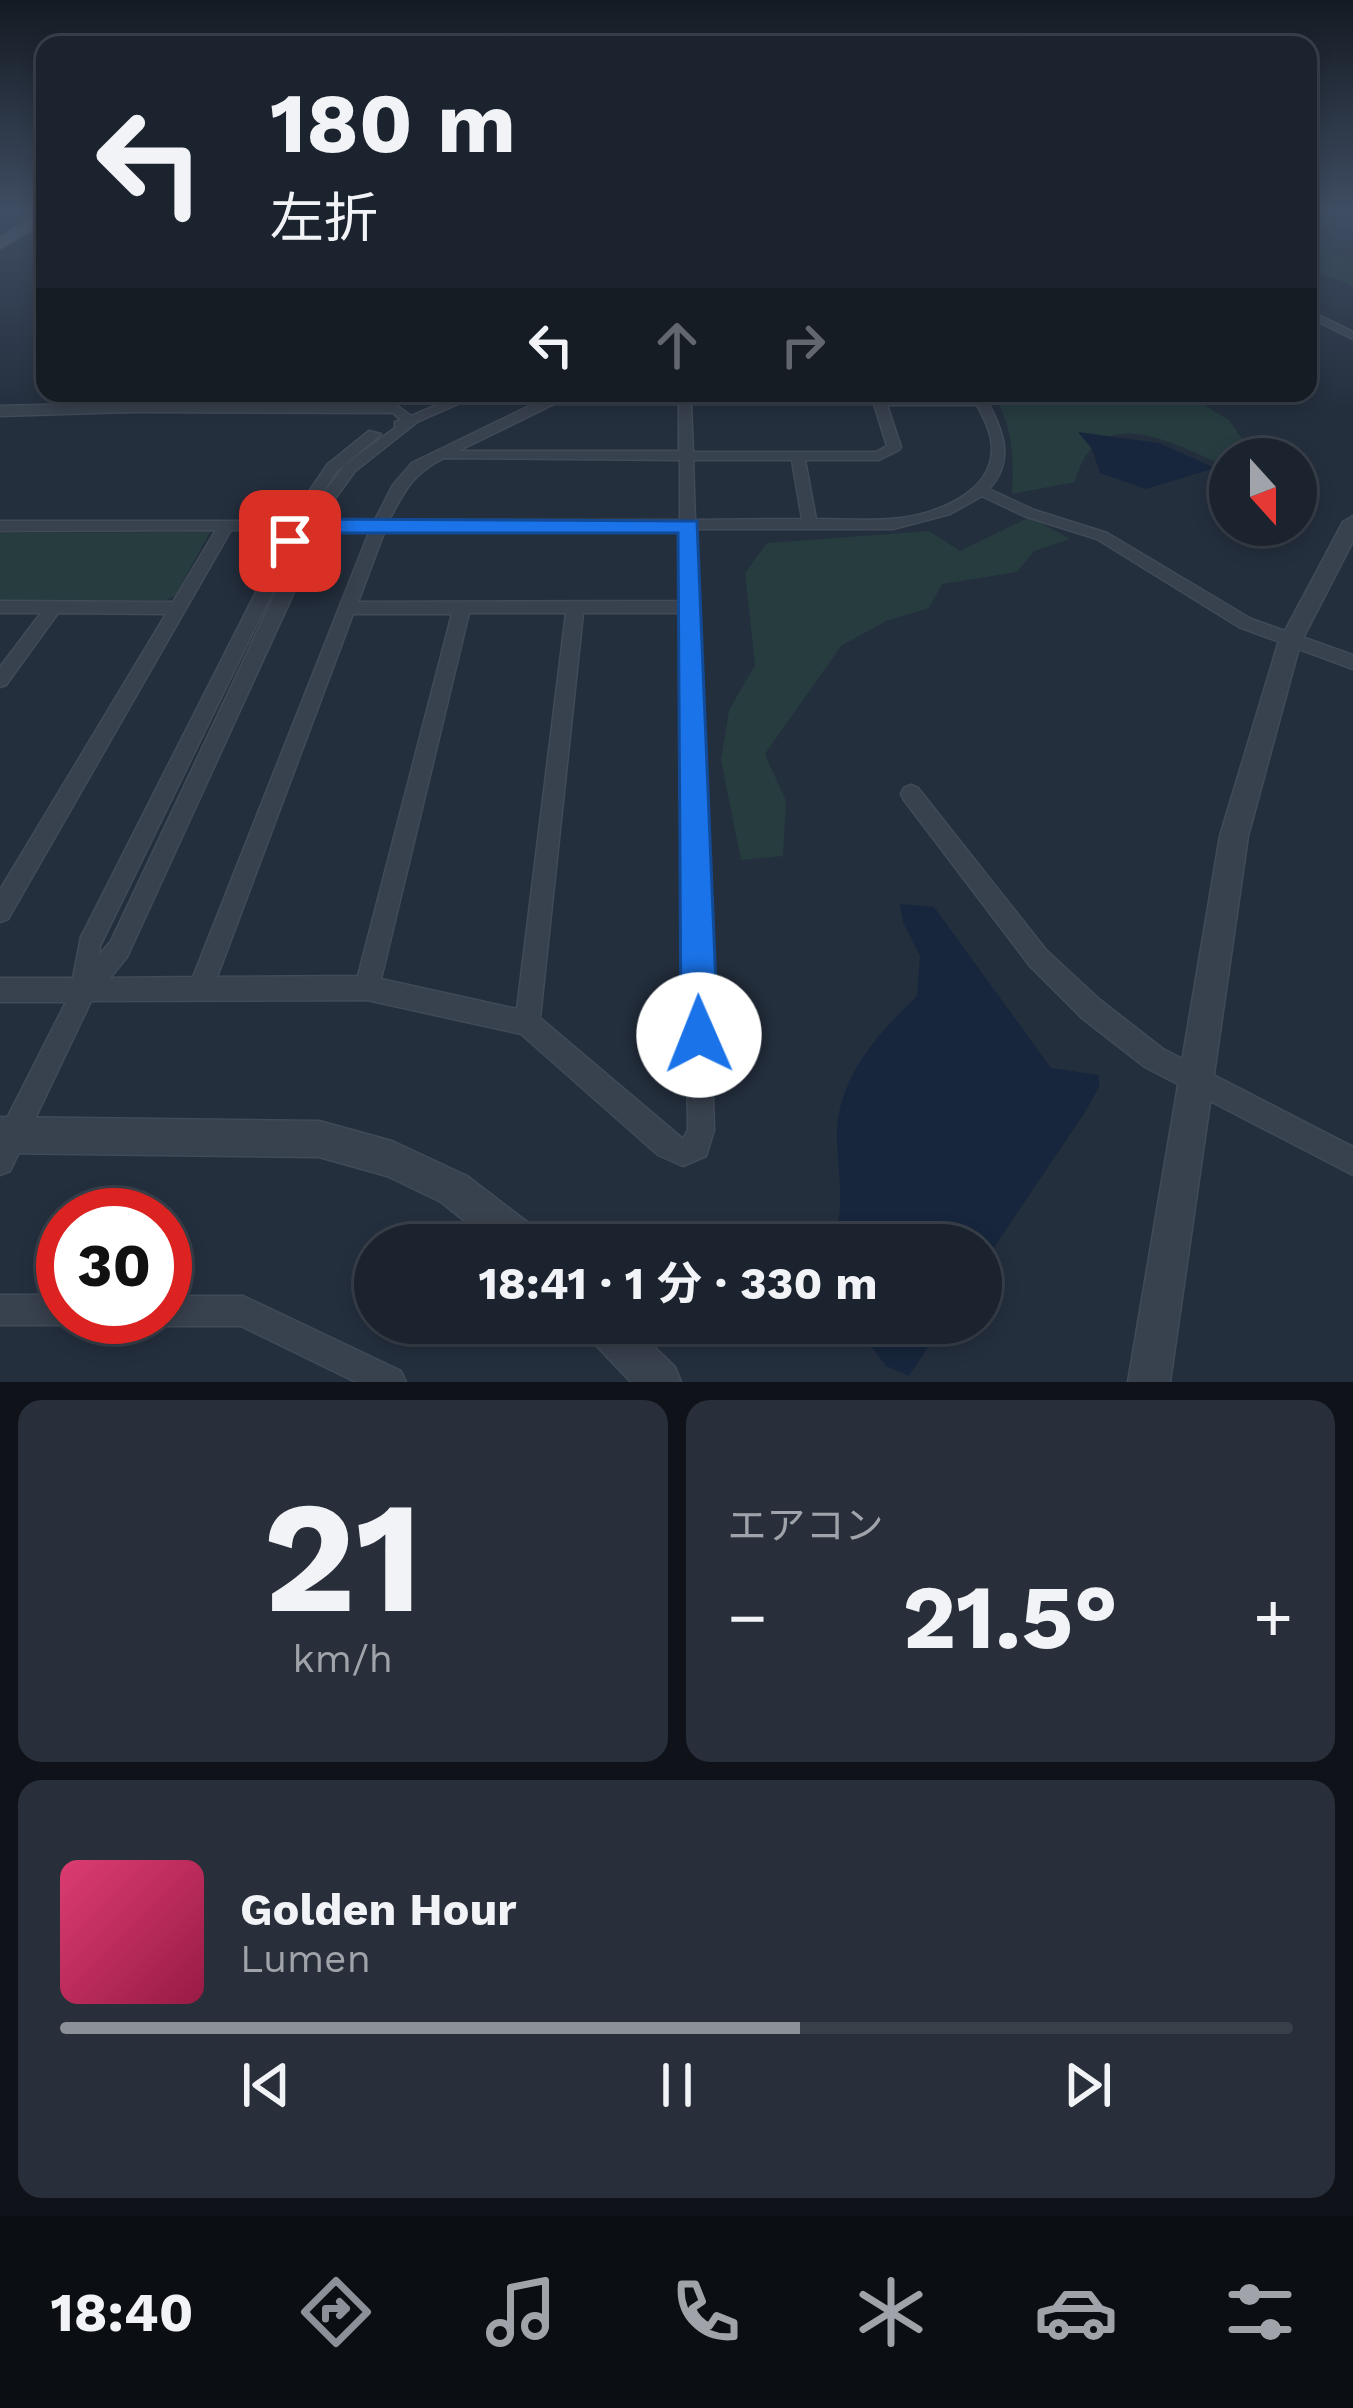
<!DOCTYPE html>
<html lang="ja">
<head>
<meta charset="utf-8">
<style>
	:root { --surface:#1b232e; --page:#282f3a; --text:#f1f3f6; --muted:#a0a4aa; --line:#39404a; --accent:#8c9099 }
	body { margin:0; font-family:"Work Sans","Noto Sans JP",sans-serif; background:var(--page); color:var(--text); height:100vh; display:flex; flex-direction:column; font-size:45px; white-space:nowrap }
	* { box-sizing:border-box; margin:0 }
	p { font-size:39px; color:var(--muted) }
	.icon { flex:none; width:66px; height:66px; fill:none; stroke:currentColor; stroke-width:2; stroke-linecap:round; stroke-linejoin:round }
	.map { position:relative; height:1382px; overflow:hidden }
	.details { display:flex; flex-direction:column; gap:18px; padding:18px; background:#0f1319; flex:1 }
	.details>* { flex:none }
	.top-card { position:absolute; left:36px; top:36px; width:1281px; height:366px; border-radius:24px; box-shadow:0 6px 18px #0003,0 0 0 3px var(--line); background:#1b232e; color:var(--text); overflow:hidden }
	.needle { width:78px; rotate:159deg }
	.controls { position:absolute; left:1209px; top:438px; display:grid; gap:24px }
	.controls a { display:grid; place-items:center; width:108px; height:108px; border-radius:50%; background:var(--surface); box-shadow:0 6px 18px #0003,0 0 0 3px var(--line); font-size:60px }
	.speed { position:absolute; left:36px; top:1188px; display:flex; gap:24px; font-size:60px; font-weight:700; text-align:center }
	.speed>* { display:grid; place-content:center; width:156px; height:156px; border-radius:50%; background:var(--surface); box-shadow:0 6px 18px #0003,0 0 0 3px var(--line); line-height:1 }
	.speed .limit { border:18px solid #d22; background:#fff; color:#111 }
	.pin { position:absolute; display:grid; place-items:center; width:102px; height:102px; color:#fff; margin:-51px; border-radius:24px; box-shadow:0 6px 18px #0006 }
	.me { position:absolute; width:132px; margin:-66px; rotate:359deg; stroke-linejoin:round; filter:drop-shadow(0 0 9px #0008) }
	.turn { display:flex; align-items:center; gap:42px; height:252px; padding:0 36px; font-size:54px }
	.turn .icon { width:156px; height:156px; stroke-width:2.5 }
	.turn b { display:block; font-size:84px; line-height:102px }
	.lanes { display:flex; align-items:center; height:114px; padding:0 36px; background:#0003; justify-content:center; gap:60px; direction:ltr }
	.lanes .off { opacity:.35 }
	.big { font-size:90px; font-weight:700; line-height:1.1 }
	.details .card { flex:1; display:flex; flex-direction:column; justify-content:center; gap:18px; min-width:0; padding:0 42px; border-radius:24px; background:var(--page) }
	.details .dial { align-items:center; gap:0 }
	.dial b { font-size:156px; line-height:1 }
	.song { display:flex; align-items:center; gap:36px }
	.cover { width:144px; height:144px; border-radius:18px; background:linear-gradient(135deg,hsl(340 70% 55%),hsl(340 70% 35%)) }
	.played { height:12px; border-radius:6px; background:linear-gradient(90deg,var(--accent) 60%,var(--line) 60%) }
	.keys { display:flex; justify-content:space-around; direction:ltr }
	.heat { display:flex; justify-content:space-between; align-items:center; font-size:66px; direction:ltr }
	.details .tiles { flex:1; display:grid; gap:18px; grid-template-columns:1fr 1fr }
	.card:last-child { grid-column:span 2 }
	.trip { position:absolute; left:354px; top:1224px; width:648px; height:120px; border-radius:60px; background:var(--surface); box-shadow:0 6px 18px #0003,0 0 0 3px var(--line); font-weight:700; line-height:120px; text-align:center }
	.tab-bar { display:flex; height:192px; justify-content:space-around; align-items:center; background:#0b0e12; color:var(--muted) }
	.tab-bar .icon { width:84px; height:84px }
	.tab-bar .current { color:var(--accent) }
	.tab-bar b { font-size:54px; color:var(--text) }
	.map>svg:first-child { display:block }
	.green { fill:#263c3f }
	.water { fill:#17263c }
	.lines { fill:none; stroke-linecap:round; stroke-linejoin:round }
	.minor-casing { stroke:#414a57; stroke-width:3 }
	.tertiary-casing { stroke:#414a57; stroke-width:3 }
	.primary-casing { stroke:#414a57; stroke-width:3 }
	.minor { fill:#38414e; fill-rule:evenodd }
	.tertiary { fill:#38414e; fill-rule:evenodd }
	.primary { fill:#56606e; fill-rule:evenodd }
	.route { fill:#1a73e8; stroke:#114b97; stroke-width:3 }
</style>
</head>
<body>
<div class="map">
<svg width="1353" height="1382" viewBox="0 0 1353 1382">
	<rect width="100%" height="100%" fill="#242f3e"/>
	<g class="green">
		<path d="M1308 214 1336 218 1353 214V227L1333 222 1315 228 1328 252 1353 260V286L1317 272 1308 273V264L1318 263 1308 255Z"/>
		<path d="M992 393H1199L1206 406 1229 420 1256 459H1230V468C1175 445 1097 397 1075 482L1012 494C1014 459 1013 423 992 393Z"/>
		<path d="M1030 517 1070 539 1034 551 1017 572 942 584 929 608 886 621 841 646 765 754 786 801 783 856 741 860 721 760 729 710 755 665 745 573 767 543 929 531 960 551Z"/>
		<path d="M210 532 175 596 166 600 0 601V533Z"/>
	</g>
	<g class="water">
		<path d="M1078 432 1159 443 1215 468 1146 489 1100 473 1092 449Z"/>
		<path d="M900 904 934 907 1051 1068 1099 1075V1087L1085 1112 981 1267V1245H831C851 1205 831 1154 839 1113 849 1064 883 1029 917 996L920 956 903 922Z"/>
		<path d="M853 1323H944L909 1376 886 1366Z"/>
	</g>
	<g class="lines">
		<g class="minor-casing">
			<g id="minor">
				<path d="M1308 310 1353 332V339L1308 317Z"/>
				<path d="M466 393H483L417 422 355 471 319 521 375 520 393 485 412 463 556 393H572L569 396 872 397 871 393H883L884 397H973L971 393H983C1000 426 1018 457 989 489L1034 510 1107 533 1251 619 1353 655V669L1239 627 1097 539 1024 516 982 496 950 514 893 529H695L714 1130 706 1156 683 1166 658 1155 521 1034 367 1000 91 1001 10 1171 0 1175V1132L66 1002H0V978H73L81 937 282 541 293 530H231L8 919 0 922V890L166 614 58 613 6 685 0 687V667L41 613H0V601L173 602 216 530 0 531V521H299L297 509 327 465 369 431 381 434 337 471 311 510 345 465 395 428V422L401 420 393 413 123 412 119 411V405H396L411 416ZM554 404H679V451H458ZM691 404H874L887 446 876 452H693ZM887 405H977C984 419 992 433 992 449 992 495 931 516 892 519 867 521 841 519 816 519L805 460H879L899 450 901 447ZM444 458 680 460V520H389C405 490 412 474 444 458ZM693 460H792L802 519 695 520ZM680 529 681 601 358 602 385 530ZM315 530H370L193 977 110 978 127 957 317 542ZM301 539 111 941 99 955 100 946 296 544ZM469 613H566L517 1009 381 979ZM583 613H681L688 1130 683 1139 540 1018ZM353 614H452L358 976 217 977Z"/>
				<path d="M911 785 918 788 1046 950 1100 1000 1163 1049 1353 1147V1175L1145 1067 1082 1018 1030 966 904 800 901 794 904 788Z"/>
				<path d="M0 1295H63V1317H75L63 1325H0Z"/>
				<path d="M165 1296H243L401 1371 406 1382H356L241 1326H165L154 1322 153 1317H165Z"/>
			</g>
		</g>
		<g class="tertiary-casing">
			<g id="tertiary">
				<path d="M123 403 129 404V412L0 416V406Z"/>
				<path d="M1353 516V541L1300 644 1248 836 1170 1382H1128L1220 836 1278 644 1343 522Z"/>
				<path d="M0 1117 319 1121 392 1141 467 1176 539 1231 544 1245H495L441 1202 387 1176 319 1157 0 1153Z"/>
				<path d="M582 1323H630L675 1367 681 1382H631L588 1337Z"/>
			</g>
		</g>
		<g class="primary-casing">
			<path id="primary" d="M36 214H45V222L0 249V237Z"/>
		</g>
		<use href="#minor" class="minor"/>
		<use href="#tertiary" class="tertiary"/>
		<use href="#primary" class="primary"/>
	</g>
	<linearGradient id="sky" x2="0" y2="1"><stop stop-color="#141a22"/><stop offset="0.52" stop-color="#3f4d63"/><stop offset="1" stop-color="#3f4d63" stop-opacity="0"/></linearGradient>
	<rect width="1353" height="408" fill="url(#sky)"/>
	<path class="route" d="M307 519 697 521 718 1035 713 1048 699 1053 686 1048 681 1035 678 533H312L298 546H281V536Z"/>
</svg>
<div class="controls">
<a><svg class="needle" viewBox="-14 -14 28 28"><path d="M0-13l5 13h-10z" fill="#e53935"/><path d="M0 13l5-13h-10z" fill="#a0a4aa"/></svg></a>
</div>
<div class="speed"><div class="limit">30</div></div>
<div class="pin" style="left:290px;top:541px;background:#d93025"><svg class="icon" aria-label="arrive" viewBox="0 0 24 24"><path d="M6 21V4h12l-3 4 3 4H6"/></svg></div>
<svg class="me" style="left:699px;top:1035px" viewBox="-20 -20 40 40"><circle r="19" fill="#fff"/><path d="M0-13L10 11 0 6-10 11z" fill="#1a73e8"/></svg>
<div class="trip">18:41 · 1 分 · 330 m</div>
<div class="top-card">
<div class="turn"><svg class="icon" aria-label="left" viewBox="0 0 24 24"><path d="M17 20v-9H6M10 6l-5 5 5 5"/></svg><div><b>180 m</b>左折</div></div>
<div class="lanes"><svg class="icon" aria-label="left" viewBox="0 0 24 24"><path d="M17 20v-9H6M10 6l-5 5 5 5"/></svg><svg class="icon off" aria-label="ahead" viewBox="0 0 24 24"><path d="M12 20V5M6 11l6-6 6 6"/></svg><svg class="icon off" aria-label="right" viewBox="0 0 24 24"><path d="M7 20v-9h11M14 6l5 5-5 5"/></svg></div>
</div>
</div>
<section class="details">
<div class="tiles">
<div class="card dial"><b>21</b><p>km/h</p></div>
<div class="card"><p>エアコン</p>
<div class="heat"><a>−</a><b class="big">21.5°</b><a>+</a></div>
</div>
<div class="card">
<div class="song"><i class="cover"></i><div><b>Golden Hour</b><p>Lumen</p></div></div>
<div class="played"></div>
<div class="keys"><svg class="icon" aria-label="previous" viewBox="0 0 24 24"><path d="M18 5L8 12l10 7zM5 5v14"/></svg><svg class="icon" aria-label="pause" viewBox="0 0 24 24"><path d="M8 5v14M16 5v14"/></svg><svg class="icon" aria-label="next" viewBox="0 0 24 24"><path d="M6 5l10 7-10 7zM19 5v14"/></svg></div>
</div>
</div>
</section>
<nav class="tab-bar">
<b>18:40</b>
<svg class="icon current" aria-label="directions" viewBox="0 0 24 24"><path d="M12 3l9 9-9 9-9-9zM9 14v-3h6M13 9l2 2-2 2"/></svg>
<svg class="icon" aria-label="music" viewBox="0 0 24 24"><path d="M9 18V5l10-2v13"/><circle cx="6" cy="18" r="3"/><circle cx="16" cy="16" r="3"/></svg>
<svg class="icon" aria-label="phone" viewBox="0 0 24 24"><path d="M5 4h4l2 5-3 2q2 4 5 5l2-3 5 2v4C11 20 4 13 5 4z"/></svg>
<svg class="icon" aria-label="climate" viewBox="0 0 24 24"><path d="M12 3v18M4 7l16 10M4 17L20 7"/></svg>
<svg class="icon" aria-label="car" viewBox="0 0 24 24"><path d="M5 17H2v-5l4-1 3-4h7l3 4 3 1v5h-3M9 17h6M6 11h13"/><circle cx="7" cy="17" r="2"/><circle cx="17" cy="17" r="2"/></svg>
<svg class="icon" aria-label="filters" viewBox="0 0 24 24"><path d="M4 7h16M4 17h16"/><circle cx="9" cy="7" r="2"/><circle cx="15" cy="17" r="2"/></svg>
</nav>
</body>
</html>
